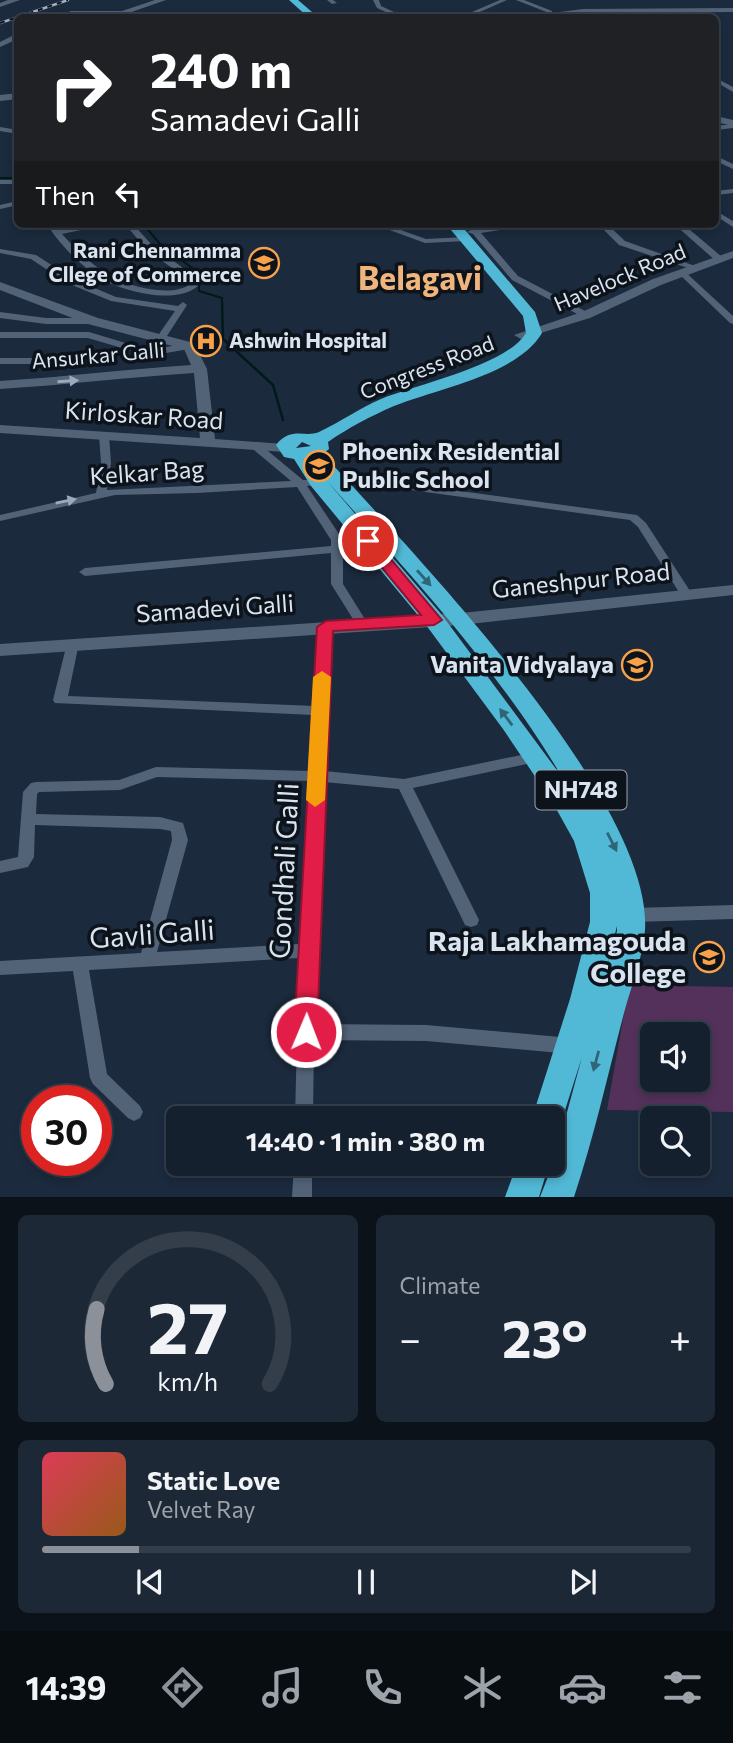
<!DOCTYPE html>
<html lang="en">
<head>
<meta charset="utf-8">
<style>
	:root { --surface:#14202e; --page:#1d2836; --text:#f1f3f6; --muted:#9da3aa; --line:#333e4a; --accent:#8c9099 }
	body { margin:0; font-family:Commissioner,sans-serif; background:var(--page); color:var(--text); height:100vh; display:flex; flex-direction:column; font-size:26px; white-space:nowrap }
	* { box-sizing:border-box; margin:0 }
	p { font-size:23px; color:var(--muted) }
	.icon { flex:none; width:38px; height:38px; fill:none; stroke:currentColor; stroke-width:2; stroke-linecap:round; stroke-linejoin:round }
	.map { position:relative; height:1197px; overflow:hidden }
	.drawer { display:flex; flex-direction:column; gap:18px; padding:18px; background:#0b1219; flex:1 }
	.drawer>* { flex:none }
	.banner { position:absolute; left:14px; top:14px; width:705px; height:214px; border-radius:10px; box-shadow:0 4px 10px #0003,0 0 0 2px var(--line); background:#202124; color:#fff; overflow:hidden }
	.buttons { position:absolute; left:640px; top:1022px; display:grid; gap:14px }
	.buttons a { display:grid; place-items:center; width:70px; height:70px; border-radius:10px; background:var(--surface); box-shadow:0 4px 10px #0003,0 0 0 2px var(--line); font-size:35px }
	.speed { position:absolute; left:21px; top:1085px; display:flex; gap:14px; font-size:35px; font-weight:700; text-align:center }
	.speed>* { display:grid; place-content:center; width:91px; height:91px; border-radius:50%; background:var(--surface); box-shadow:0 4px 10px #0003,0 0 0 2px var(--line); line-height:1 }
	.speed .limit { border:10px solid #d22; background:#fff; color:#111 }
	.pin { position:absolute; display:grid; place-items:center; width:60px; height:60px; color:#fff; margin:-30px; border:4px solid #fff; border-radius:50%; box-shadow:0 2px 7px #0007 }
	.me { position:absolute; width:77px; margin:-38px; rotate:1deg; stroke-linejoin:round; filter:drop-shadow(0 0 5px #0008) }
	.turn { display:flex; align-items:center; gap:24px; height:147px; padding:0 21px; font-size:32px }
	.turn .icon { width:91px; height:91px; stroke-width:2.5 }
	.turn b { display:block; font-size:49px; line-height:60px }
	.then { display:flex; align-items:center; height:66px; padding:0 21px; background:#0003; gap:14px; font-size:26px }
	.big { font-size:52px; font-weight:700; line-height:1.1 }
	.drawer .tile { flex:1; display:flex; flex-direction:column; justify-content:center; gap:10px; min-width:0; padding:0 24px; border-radius:10px; background:var(--page) }
	.drawer .dial { align-items:center; gap:0 }
	.dial svg { height:182px; overflow:visible; fill:none; stroke:var(--line); stroke-width:7; stroke-linecap:round; text-anchor:middle }
	.dial text { fill:var(--text); stroke:none }
	.song { display:flex; align-items:center; gap:21px }
	.cover { width:84px; height:84px; border-radius:10px; background:linear-gradient(135deg,hsl(350 70% 55%),hsl(30 70% 35%)) }
	.played { height:7px; border-radius:4px; background:linear-gradient(90deg,var(--accent) 15%,var(--line) 15%) }
	.keys { display:flex; justify-content:space-around; direction:ltr }
	.heat { display:flex; justify-content:space-between; align-items:center; font-size:38px; direction:ltr }
	.drawer .tiles { flex:1; display:grid; gap:18px; grid-template-columns:1fr 1fr }
	.tile:last-child { grid-column:span 2 }
	.trip { position:absolute; left:166px; top:1106px; width:399px; height:70px; border-radius:10px; background:var(--surface); box-shadow:0 4px 10px #0003,0 0 0 2px var(--line); font-weight:700; line-height:70px; text-align:center }
	.tabs { display:flex; height:112px; justify-content:space-around; align-items:center; background:#080d12; color:var(--muted) }
	.tabs .icon { width:49px; height:49px }
	.tabs .current { color:var(--accent) }
	.tabs b { font-size:32px; color:var(--text) }
	.map>svg:first-child { display:block }
	.green { fill:#53315a; fill-rule:evenodd }
	.lines { fill:none; stroke-linecap:round; stroke-linejoin:round }
	.stream-far1 { stroke:#001a17; stroke-width:2 }
	.stream { stroke:#001a17; stroke-width:2.5 }
	.street { fill:#526378; fill-rule:evenodd }
	.secondary { fill:#526378; fill-rule:evenodd }
	.highway { fill:#51b8d5; fill-rule:evenodd }
	.rail-casing { stroke:#a5b0be; stroke-width:2.5 }
	.rail { stroke:#0c131b; stroke-width:2; stroke-dasharray:5; stroke-linecap:butt }
	.oneway { fill:#9daaba }
	.oneway2 { fill:#2e6678 }
	.route { fill:#e11d48; stroke:#92132f; stroke-width:2 }
	.slow { fill:#f59e0b }
	.labels { text-anchor:middle; stroke-width:7; stroke-linejoin:round; paint-order:stroke }
	.far-poi-label { font-size:21px; font-weight:bold; fill:#dae4f0; stroke:#0c131b; text-anchor:end }
	.far-street-label { font-size:21px; fill:#dae4f0; stroke:#0c131b }
	.shield { fill:#0c131b; stroke:#9ca5b0; stroke-width:2 }
	.shield-label { font-size:23px; font-weight:bold; fill:#dae4f0 }
	.street-label { font-size:24px; fill:#dae4f0; stroke:#0c131b }
	.poi-label { font-size:24px; font-weight:bold; fill:#dae4f0; stroke:#0c131b; text-anchor:start }
	.near-street-label { font-size:28px; fill:#dae4f0; stroke:#0c131b }
	.near-poi-label { font-size:28px; font-weight:bold; fill:#dae4f0; stroke:#0c131b; text-anchor:end }
	.far-town-label { font-size:32px; font-weight:bold; fill:#f1b47d; stroke:#0c131b }
</style>
</head>
<body>
<div class="map">
<svg width="733" height="1197" viewBox="0 0 733 1197">
	<rect width="100%" height="100%" fill="#1b2a3d"/>
	<path class="green" d="M629 985 733 987V1112L607 1110ZM653 1034H698V1080H653Z"/>
	<g class="lines">
		<g class="stream-far1">
			<path d="M0 178H18"/>
			<path d="M143 224 161 245 199 273V291L222 298V304"/>
		</g>
		<path class="stream" d="M222 302 223 339 273 385 283 420"/>
		<g class="street">
			<path d="M327 0H333L337 3 332 4Z"/>
			<path d="M373 0H379L381 6 407 18H399L377 8Z"/>
			<path d="M500 0H507L466 18H458Z"/>
			<path d="M516 0H524L552 11V13L583 9 733 8V12L583 13 540 18H519L549 13Z"/>
			<path d="M716 78 733 87V92L716 82Z"/>
			<path d="M733 124V128L716 130V126Z"/>
			<path d="M0 127 18 130V134L0 131Z"/>
			<path d="M716 156 733 164V169L716 161Z"/>
			<rect x="0" y="180" width="18" height="4"/>
			<path d="M733 189V193L716 195V191Z"/>
			<path d="M18 201V205L0 209V205Z"/>
			<path d="M716 211 733 221V227L716 216Z"/>
			<path d="M47 224H55L59 230 92 224H109L62 234C90 265 114 285 157 290 168 291 179 291 189 285L188 280 145 248 125 224H133L151 244 195 277 198 286C177 305 123 292 100 278 80 265 59 244 47 224Z"/>
			<path d="M373 224H384L426 239 466 237 470 239 466 241 425 243Z"/>
			<path d="M510 224H530L526 226 481 233 518 276 589 313V317H583L512 280 473 234 467 232 471 230Z"/>
			<path d="M598 224H607L625 241 698 267 691 269 619 245Z"/>
			<path d="M674 224H683L722 257V261H716Z"/>
			<path d="M0 249 36 255 73 279 116 297 178 306 183 302 187 305 165 339H159L157 337 175 311 111 301 67 283 31 259 0 253Z"/>
			<path d="M682 269 733 316V324L730 323 679 274 678 272Z"/>
			<path d="M0 312 46 318H93L97 321 93 324H46L0 318Z"/>
			<path d="M0 332H89L149 350 189 343 194 346 189 349 149 356 88 338H0Z"/>
			<path d="M0 358H89L94 361 89 364H0Z"/>
			<path d="M104 432 109 435 111 463 107 490 291 481 254 450 253 448 258 445 262 446 303 480H322L323 482 322 484 307 486 343 540V584L368 624 366 627H358L331 584V553L85 576 79 572 85 568 331 546V540L297 487 197 493 115 495 0 521V515L96 493 101 463 99 435Z"/>
			<path d="M334 474 637 515 646 523 692 594 690 597H682L638 527 630 520 330 479 329 477Z"/>
			<path d="M326 623 332 627 325 771 404 779 536 752 541 753 543 757 541 761 536 762 413 788 479 920 477 925 471 927 465 925 399 789 324 782 315 951 314 1024 426 1025 571 1038 577 1040 580 1046 577 1052 571 1054 426 1041 314 1040 313 1118H295L299 958 89 970 107 1074 140 1106 143 1112 140 1118 134 1121 128 1118 93 1084 90 1078 73 971 0 975V961L141 953 172 840 171 831 160 829 35 825 34 857 28 867 0 873V861L18 857 23 792 31 783 36 782 119 780 156 767 310 771 314 715 55 703 53 700 67 643 73 639 79 643 68 696 315 706 320 627ZM157 777 310 781 299 944 157 952 188 840 183 823 160 817 36 814 37 794 39 792 120 790Z"/>
			<path d="M733 905V919L634 922 628 920 626 915 628 910 634 908Z"/>
			<path d="M294 1164H312V1197H292Z"/>
		</g>
		<g class="secondary">
			<path d="M8 0H20L0 7V3Z"/>
			<path d="M155 0H166L123 15 56 18 71 11H122Z"/>
			<path d="M18 33V39L0 47V42Z"/>
			<path d="M18 93V99L0 101V95Z"/>
			<path d="M716 116 733 120V126L716 122Z"/>
			<path d="M733 251V258L661 285 590 318 521 339 514 335 582 312 653 279Z"/>
			<path d="M0 282 98 318 194 343 207 369 215 439 285 444 292 448 285 452 0 433V425L200 438 194 373C129 377 65 385 0 389V381C64 377 127 369 191 365L184 349 88 324 0 290Z"/>
			<path d="M733 585V595L461 625 0 656V644L461 613Z"/>
		</g>
		<g class="highway">
			<path d="M289 0H298L319 18H309Z"/>
			<path d="M446 224H460L535 312 542 333C517 375 439 388 394 406 371 416 348 428 328 442L329 449 323 454C411 551 653 800 645 930 643 957 631 987 624 1013 608 1074 594 1137 574 1197H540L553 1164 582 1057 559 1129 553 1131V1118H532L570 999 590 922V893L574 841 553 803 503 729 426 625 311 486 294 459 284 457 276 445C291 426 305 438 319 432 340 422 360 408 381 399 418 384 507 365 526 333L523 316ZM302 442 311 446 296 448ZM327 481C410 574 498 669 562 777L442 615ZM617 926V931L607 966Z"/>
			<path d="M517 1164H549L539 1197H505Z"/>
		</g>
		<g class="rail-casing">
			<path id="rail" d="M0 23 68 0"/>
		</g>
		<use href="#rail" class="rail"/>
	</g>
	<defs><path id="oneway-solid" d="M-6-.8H1V-3.2L6.5 0L1 3.2V.8H-6Z" transform="scale(1.75)"/></defs>
	<g class="oneway">
		<use href="#oneway-solid" transform="translate(68 381) rotate(-4)"/>
		<use href="#oneway-solid" transform="translate(66 501) rotate(-11)"/>
	</g>
	<g class="oneway2">
		<use href="#oneway-solid" transform="translate(424 578) rotate(48)"/>
		<use href="#oneway-solid" transform="translate(506 717) rotate(-127)"/>
		<use href="#oneway-solid" transform="translate(612 842) rotate(63)"/>
		<use href="#oneway-solid" transform="translate(596 1061) rotate(105)"/>
	</g>
	<path class="route" d="M368 537 373 538 442 620 434 625 333 631 317 1032 314 1039 306 1042 298 1039 294 1032 317 627 326 621 421 615 360 541Z"/>
	<path class="slow" d="M322 671 331 677 325 800 315 807 306 800 313 677Z"/>
	<defs>
		<g id="university-ring" transform="scale(1.575)"><circle r="9.5" fill="#0c131b" stroke="#f8a14a" stroke-width="1.5"/><path d="M0-5L7-2L0 1L-7-2ZM-4 1L0 2.5L4 1V4Q0 6-4 4Z" fill="#f8a14a"/></g>
		<g id="hospital-ring" transform="scale(1.575)"><circle r="9.5" fill="#0c131b" stroke="#f8a14a" stroke-width="1.5"/><path d="M-5-5h3v3.5h4V-5h3V5h-3V1.5h-4V5h-3Z" fill="#f8a14a"/></g>
		<g id="school-ring" transform="scale(1.575)"><circle r="9.5" fill="#0c131b" stroke="#f8a14a" stroke-width="1.5"/><path d="M0-5L7-2L0 1L-7-2ZM-4 1L0 2.5L4 1V4Q0 6-4 4Z" fill="#f8a14a"/></g>
	</defs>
	<g fill-rule="evenodd">
		<use href="#university-ring" x="264" y="263"/>
		<use href="#hospital-ring" x="206" y="341"/>
		<use href="#school-ring" x="319" y="466"/>
		<use href="#school-ring" x="637" y="665"/>
		<use href="#university-ring" x="709" y="957"/>
	</g>
	<g class="labels">
		<g class="far-poi-label">
			<text x="241" y="258">Rani Chennamma<tspan x="241" dy="24">Cllege of Commerce</tspan></text>
			<text x="229" y="348" text-anchor="start">Ashwin Hospital</text>
		</g>
		<g class="far-street-label">
			<text transform="translate(620 278) rotate(-23)" y="7">Havelock Road</text>
			<text transform="translate(98 356) rotate(-5)" y="7">Ansurkar Galli</text>
			<text transform="translate(427 368) rotate(-21)" y="7">Congress Road</text>
		</g>
		<rect class="shield" x="535.5" y="770.5" width="91" height="39" rx="5"/>
		<g class="shield-label">
			<text x="581" y="798">NH748</text>
		</g>
		<g class="street-label">
			<text transform="translate(144 416) rotate(4)" y="8">Kirloskar Road</text>
			<text transform="translate(147 473) rotate(-4)" y="8">Kelkar Bag</text>
			<text transform="translate(581 581) rotate(-6)" y="8">Ganeshpur Road</text>
			<text transform="translate(215 609) rotate(-4)" y="8">Samadevi Galli</text>
		</g>
		<g class="poi-label">
			<text x="342" y="460">Phoenix Residential<tspan x="342" dy="28">Public School</tspan></text>
			<text x="614" y="673" text-anchor="end">Vanita Vidyalaya</text>
		</g>
		<g class="near-street-label">
			<text transform="translate(284 871) rotate(-87)" y="10">Gondhali Galli</text>
			<text transform="translate(152 934) rotate(-4)" y="10">Gavli Galli</text>
		</g>
		<g class="near-poi-label">
			<text x="686" y="951">Raja Lakhamagouda<tspan x="686" dy="32">College</tspan></text>
		</g>
		<g class="far-town-label">
			<text x="420" y="290">Belagavi</text>
		</g>
	</g>
</svg>
<div class="buttons">
<a><svg class="icon" aria-label="sound" viewBox="0 0 24 24"><path d="M4 9h4l5-4v14l-5-4H4zM17 9q2 3 0 6"/></svg></a>
<a><svg class="icon" aria-label="search" viewBox="0 0 24 24"><circle cx="10" cy="10" r="6"/><path d="M15 15l6 6"/></svg></a>
</div>
<div class="speed"><div class="limit">30</div></div>
<div class="pin" style="left:368px;top:541px;background:#d93025"><svg class="icon" aria-label="arrive" viewBox="0 0 24 24"><path d="M6 21V4h12l-3 4 3 4H6"/></svg></div>
<svg class="me" style="left:306px;top:1032px" viewBox="-20 -20 40 40"><circle r="17" fill="#e11d48" stroke="#fff" stroke-width="3"/><path d="M0-11L8 9 0 5-8 9z" fill="#fff"/></svg>
<div class="trip">14:40 · 1 min · 380 m</div>
<div class="banner">
<div class="turn"><svg class="icon" aria-label="right" viewBox="0 0 24 24"><path d="M7 20v-9h11M14 6l5 5-5 5"/></svg><div><b>240 m</b>Samadevi Galli</div></div>
<div class="then">Then<svg class="icon" aria-label="left" viewBox="0 0 24 24"><path d="M17 20v-9H6M10 6l-5 5 5 5"/></svg></div>
</div>
</div>
<section class="drawer">
<div class="tiles">
<div class="tile dial"><svg viewBox="0 0 100 80">
<path d="M14 69A42 42 0 1 1 86 69"/>
<path d="M14 69A42 42 0 0 1 10 36" stroke="#8c9099"/>
<text x="50" y="56" font-size="32" font-weight="700">27</text>
<text x="50" y="72" font-size="11">km/h</text>
</svg></div>
<div class="tile"><p>Climate</p>
<div class="heat"><a>−</a><b class="big">23°</b><a>+</a></div>
</div>
<div class="tile">
<div class="song"><i class="cover"></i><div><b>Static Love</b><p>Velvet Ray</p></div></div>
<div class="played"></div>
<div class="keys"><svg class="icon" aria-label="previous" viewBox="0 0 24 24"><path d="M18 5L8 12l10 7zM5 5v14"/></svg><svg class="icon" aria-label="pause" viewBox="0 0 24 24"><path d="M8 5v14M16 5v14"/></svg><svg class="icon" aria-label="next" viewBox="0 0 24 24"><path d="M6 5l10 7-10 7zM19 5v14"/></svg></div>
</div>
</div>
</section>
<nav class="tabs">
<b>14:39</b>
<svg class="icon current" aria-label="directions" viewBox="0 0 24 24"><path d="M12 3l9 9-9 9-9-9zM9 14v-3h6M13 9l2 2-2 2"/></svg>
<svg class="icon" aria-label="music" viewBox="0 0 24 24"><path d="M9 18V5l10-2v13"/><circle cx="6" cy="18" r="3"/><circle cx="16" cy="16" r="3"/></svg>
<svg class="icon" aria-label="phone" viewBox="0 0 24 24"><path d="M5 4h4l2 5-3 2q2 4 5 5l2-3 5 2v4C11 20 4 13 5 4z"/></svg>
<svg class="icon" aria-label="climate" viewBox="0 0 24 24"><path d="M12 3v18M4 7l16 10M4 17L20 7"/></svg>
<svg class="icon" aria-label="car" viewBox="0 0 24 24"><path d="M5 17H2v-5l4-1 3-4h7l3 4 3 1v5h-3M9 17h6M6 11h13"/><circle cx="7" cy="17" r="2"/><circle cx="17" cy="17" r="2"/></svg>
<svg class="icon" aria-label="filters" viewBox="0 0 24 24"><path d="M4 7h16M4 17h16"/><circle cx="9" cy="7" r="2"/><circle cx="15" cy="17" r="2"/></svg>
</nav>
</body>
</html>
